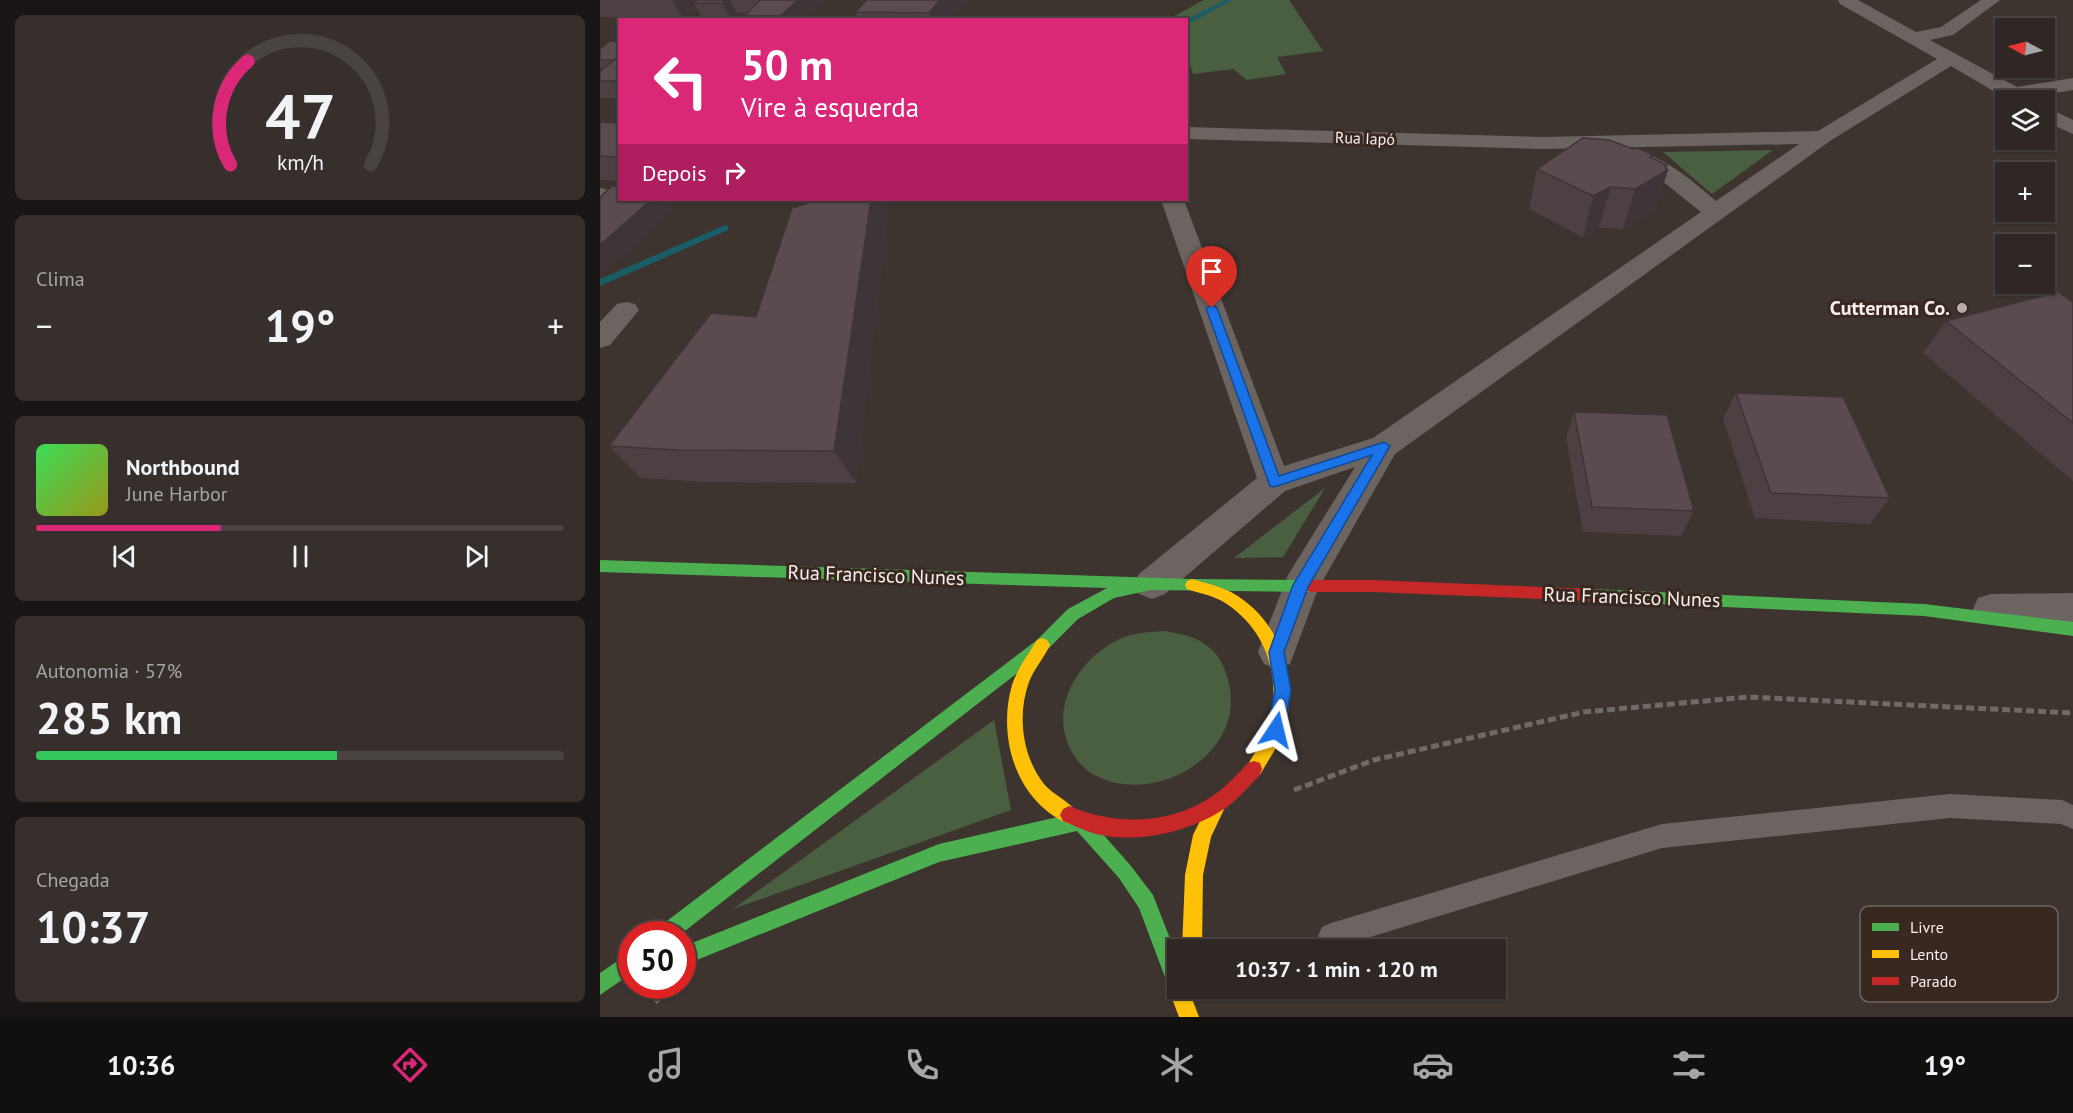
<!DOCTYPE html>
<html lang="pt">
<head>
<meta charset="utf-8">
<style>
	:root { --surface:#2e2724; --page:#362f2c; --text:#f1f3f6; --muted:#a7a5a6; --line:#494441; --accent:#db2777 }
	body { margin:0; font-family:"PT Sans",sans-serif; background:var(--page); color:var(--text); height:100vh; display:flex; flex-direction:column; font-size:22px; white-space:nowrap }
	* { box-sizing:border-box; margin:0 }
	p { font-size:20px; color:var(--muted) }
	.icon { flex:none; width:33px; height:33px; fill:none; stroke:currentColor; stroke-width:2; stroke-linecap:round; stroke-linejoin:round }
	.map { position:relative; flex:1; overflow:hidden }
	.sheet { display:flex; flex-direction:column; gap:15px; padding:15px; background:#191514; width:600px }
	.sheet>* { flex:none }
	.banner { position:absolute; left:18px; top:18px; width:570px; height:183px; border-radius:0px; box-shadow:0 2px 4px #0004,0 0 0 2px var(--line); background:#db2777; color:#fff; overflow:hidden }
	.needle { width:39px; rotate:277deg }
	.controls { position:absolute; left:1395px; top:18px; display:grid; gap:12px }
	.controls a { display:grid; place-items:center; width:60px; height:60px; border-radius:0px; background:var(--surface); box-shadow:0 2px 4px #0004,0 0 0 2px var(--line); font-size:30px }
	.speed { position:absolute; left:18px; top:921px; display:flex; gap:12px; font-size:30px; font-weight:700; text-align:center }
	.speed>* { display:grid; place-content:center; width:78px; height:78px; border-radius:50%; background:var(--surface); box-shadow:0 2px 4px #0004,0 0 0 2px var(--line); line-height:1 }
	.speed .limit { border:9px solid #d22; background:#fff; color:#111 }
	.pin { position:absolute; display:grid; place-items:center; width:51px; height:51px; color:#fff; margin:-62px -26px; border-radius:50% 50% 50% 0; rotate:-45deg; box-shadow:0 0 6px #0007 }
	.pin .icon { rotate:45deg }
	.me { position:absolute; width:66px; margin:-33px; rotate:10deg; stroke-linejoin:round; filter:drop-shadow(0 0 4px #0008) }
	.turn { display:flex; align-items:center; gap:21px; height:126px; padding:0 24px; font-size:27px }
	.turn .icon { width:78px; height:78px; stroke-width:2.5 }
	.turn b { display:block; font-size:42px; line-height:51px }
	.then { display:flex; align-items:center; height:57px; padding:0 24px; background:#0003; gap:12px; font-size:22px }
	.big { font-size:45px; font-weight:700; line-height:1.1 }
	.sheet .widget { flex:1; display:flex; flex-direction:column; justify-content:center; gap:9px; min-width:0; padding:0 21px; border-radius:9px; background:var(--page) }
	.sheet .dial { align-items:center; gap:0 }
	.dial svg { height:156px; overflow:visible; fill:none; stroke:var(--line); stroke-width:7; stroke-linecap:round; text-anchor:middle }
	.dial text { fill:var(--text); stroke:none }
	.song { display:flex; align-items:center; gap:18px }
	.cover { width:72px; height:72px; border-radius:9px; background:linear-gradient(135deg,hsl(130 70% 55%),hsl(60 70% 35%)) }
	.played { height:6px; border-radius:3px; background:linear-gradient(90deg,var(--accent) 35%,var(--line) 35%) }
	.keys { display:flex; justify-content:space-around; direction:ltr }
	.heat { display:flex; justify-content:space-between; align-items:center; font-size:33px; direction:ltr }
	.charge { height:9px; border-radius:4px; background:linear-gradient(90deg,#34c759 57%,var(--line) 0) }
	.trip { position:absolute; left:567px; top:939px; width:339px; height:60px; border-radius:0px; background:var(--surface); box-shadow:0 2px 4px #0004,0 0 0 2px var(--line); font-weight:700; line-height:60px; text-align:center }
	.menu { display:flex; height:96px; justify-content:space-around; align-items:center; background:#12100e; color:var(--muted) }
	.menu .icon { width:42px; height:42px }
	.menu .active { color:var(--accent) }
	.menu b { font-size:27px; color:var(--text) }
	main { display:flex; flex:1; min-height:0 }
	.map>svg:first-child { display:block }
	.green { fill:#4a5f40 }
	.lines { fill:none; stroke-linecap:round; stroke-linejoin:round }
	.stream { fill:#1a5d67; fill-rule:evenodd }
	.path { stroke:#706a66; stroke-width:5; stroke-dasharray:8 4; stroke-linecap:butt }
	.lane { fill:#6c6461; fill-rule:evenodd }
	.street { fill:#6c6461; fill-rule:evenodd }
	.fast { fill:#4caf50; fill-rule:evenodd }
	.slow { fill:#ffc107; fill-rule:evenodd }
	.jam { fill:#c62828; fill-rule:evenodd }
	.wall { fill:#4d4043; fill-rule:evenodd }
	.shaded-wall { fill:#3f3437 }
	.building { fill:#5a4b4e; stroke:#3f3437; stroke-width:1.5 }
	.route { fill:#1a73e8; stroke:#114b97; stroke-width:1.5 }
	.poi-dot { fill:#b7ada9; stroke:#372822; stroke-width:2 }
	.labels { text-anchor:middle; stroke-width:6; stroke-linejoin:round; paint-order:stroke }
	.far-street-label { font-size:16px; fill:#f9eeea; stroke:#372822 }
	.poi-label { font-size:20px; font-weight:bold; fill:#f9eeea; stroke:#372822; text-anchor:end }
	.street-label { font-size:20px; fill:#f9eeea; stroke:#372822 }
	.key { fill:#372822; stroke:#71635e; stroke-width:1.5 }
	.key-label { font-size:16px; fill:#f9eeea }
</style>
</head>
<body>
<main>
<section class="sheet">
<div class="widget dial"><svg viewBox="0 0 100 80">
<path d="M14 69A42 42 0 1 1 86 69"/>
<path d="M14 69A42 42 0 0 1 23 16" stroke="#db2777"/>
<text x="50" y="56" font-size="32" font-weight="700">47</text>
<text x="50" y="72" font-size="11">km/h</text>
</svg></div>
<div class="widget"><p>Clima</p>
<div class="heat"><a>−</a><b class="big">19°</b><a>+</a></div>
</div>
<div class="widget">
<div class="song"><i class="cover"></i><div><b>Northbound</b><p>June Harbor</p></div></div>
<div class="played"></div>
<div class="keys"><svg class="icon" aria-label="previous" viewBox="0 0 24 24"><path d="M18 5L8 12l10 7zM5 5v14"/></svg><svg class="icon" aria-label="pause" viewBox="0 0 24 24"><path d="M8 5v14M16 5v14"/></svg><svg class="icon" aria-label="next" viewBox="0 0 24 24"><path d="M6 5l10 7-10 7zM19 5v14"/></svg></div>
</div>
<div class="widget"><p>Autonomia · 57%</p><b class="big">285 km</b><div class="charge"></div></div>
<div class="widget"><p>Chegada</p><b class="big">10:37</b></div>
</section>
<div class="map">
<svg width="1473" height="1017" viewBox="0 0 1473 1017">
	<rect width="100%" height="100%" fill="#3d3430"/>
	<g class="green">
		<path d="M604 0H689L723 51 677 57 686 74 647 80 633 69 593 74 587 53 586 20 569 19Z"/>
		<path d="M1173 150 1112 194 1063 152Z"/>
		<path d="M725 488 683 557 634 558Z"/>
		<path d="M565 631C581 634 599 637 611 649 620 657 625 668 628 680 649 754 552 810 491 773 480 766 471 753 467 741 453 703 479 662 512 643 528 633 547 632 565 631Z"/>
		<path d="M394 720 411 810 133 909Z"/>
	</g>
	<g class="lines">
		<g class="stream">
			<path d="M625 0H633L586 25V20Z"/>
			<path d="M125 225 128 226V230L0 286V279Z"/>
		</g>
		<g class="path">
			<path d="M694 790 774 760 984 712 1148 697 1473 713"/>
			<path d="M55 1002 68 992"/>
		</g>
		<g class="lane">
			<path d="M0 188 6 189 8 192 6 195 0 196Z"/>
			<path d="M1350 794 1462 800 1473 805V829L1461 824 1350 818 1062 848 731 949 722 945 718 936 722 927 731 923 1062 824Z"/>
		</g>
		<g class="street">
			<path d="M1238 0H1258L1316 32 1341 27 1381 0H1400L1353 35 1330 40 1417 87 1473 78V90L1433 97 1435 100H1411L1405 98 1351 66 1230 141 795 454 718 589 690 664 677 669 664 664 658 652 688 575 755 467 685 491 565 594 552 599 539 594 534 584 539 574 657 478 561 200H584L684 466 773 438 1101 212 1056 176 1018 162 1015 157 1018 152C1052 144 1093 181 1116 201L1199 144 944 149 586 139V127L944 137 1218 131 1337 59 1240 4Z"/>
			<path d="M1444 106 1473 120V134L1444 121Z"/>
			<path d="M26 302 35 304 39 310 10 345 0 348V322L17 304Z"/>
			<path d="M1473 593V623L1391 624 1378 620 1373 609 1378 598 1391 594Z"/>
		</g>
		<g class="fast">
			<path d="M0 560 591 579 711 580 716 582 718 586 716 590 711 592 551 590 514 598 478 619 447 650 81 934H57L59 927 437 640 468 609 507 588 0 572Z"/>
			<path d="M991 589 1324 604 1473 622V636L1324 616 991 601 986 599 984 595 986 591Z"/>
			<path d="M480 812 486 815 531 866 553 895 578 959V988H587L585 993 578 996 571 993 539 908 519 878 477 831 339 862 82 966V947L339 844Z"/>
			<path d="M32 951V973L0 995V973Z"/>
		</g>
		<g class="slow">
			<path d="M592 579C605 583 619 586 631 592 680 619 700 678 684 730 679 746 668 760 660 775L654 777 648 775 646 769C652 755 663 743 668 729 683 679 667 628 622 601 611 595 598 593 587 589L585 585 587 581Z"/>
			<path d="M442 638 447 640 450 645C444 658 434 669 429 682 417 715 422 756 444 784 453 795 472 802 478 815L475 821 469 824C416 802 397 737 412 685 417 669 428 655 437 640Z"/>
			<path d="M618 794 624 797 627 803 611 837 603 875 602 950H582L585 875 593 835 612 797Z"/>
			<path d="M578 978V988H588L599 1017H579L568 988 571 981Z"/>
		</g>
		<g class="jam">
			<path d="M711 580H773L991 589 996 591 998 595 996 599 991 601 773 592H711L706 590 704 586 706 582Z"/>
			<path d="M654 761 660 763 662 769 660 775C649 786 639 798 627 807 594 830 546 842 507 836 491 834 477 827 463 821L460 815 463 809 469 806C516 826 571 825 614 795 627 786 637 774 648 763Z"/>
		</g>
	</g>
	<g class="wall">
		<path d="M0 0H222L202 20 67 19 0 17ZM97 9 102 18H85ZM137 13H147L144 16H134Z"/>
		<path d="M366 0 350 20H259L255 12Z"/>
		<path d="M20 42V98H0V71L4 68H0V49Z"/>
		<path d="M0 122 20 123V181L0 180Z"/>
		<path d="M1051 157 1067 165 1066 168 1068 170 1055 210 1023 229 999 228 983 237 929 209 937 169Z"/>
		<path d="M216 200H283L288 212 256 483 106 482 41 478 9 446 156 317Z"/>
		<path d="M1473 302V481L1323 353 1346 321Z"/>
		<path d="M1136 393 1290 498 1270 524 1155 518 1123 419Z"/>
		<path d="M974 412 1094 511 1081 536 983 532 966 438Z"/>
	</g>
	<g class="shaded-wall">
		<path d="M72 0H109L94 3 97 9 83 19Z"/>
		<path d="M126 0H130L137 13 130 19 122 3Z"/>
		<path d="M198 0H222L202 20 177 19Z"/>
		<path d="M340 0H366L350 20H332L329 13Z"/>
		<path d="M1052 154 1043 184 1067 165 1065 171 1068 170 1055 210 1023 229 1035 189 1050 157Z"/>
		<path d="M1011 187 999 228 983 237 993 196Z"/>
		<path d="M51 200H67L73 209 0 276V245Z"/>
		<path d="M271 200H283L288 212 256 483 234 451Z"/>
	</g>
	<g class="building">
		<path d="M97 0H126L122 3H94Z"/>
		<path d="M160 0H198L180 16H144Z"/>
		<path d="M267 0H340L329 13 255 12Z"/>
		<path d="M133 16H181L178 20H128Z"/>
		<path d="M68 18 129 19 66 20Z"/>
		<path d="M10 41 20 42V56L14 60H0V49Z"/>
		<path d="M20 56V81H0V71Z"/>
		<path d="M0 122 20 123V157L0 156Z"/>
		<path d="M983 138 1009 140 1033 149 1037 148 1052 154 1050 157 1067 165 1065 168 1068 170 1035 189 1011 187 993 196 937 169Z"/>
		<path d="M12 186 20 187V200H51L0 245V197Z"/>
		<path d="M216 200H271L234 451 78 450 9 446 111 313 156 317 192 208Z"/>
		<path d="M1458 292 1473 302V423L1346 321Z"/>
		<path d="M1136 393 1243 397 1290 498 1171 493Z"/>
		<path d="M974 412 1067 415 1094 511 992 507Z"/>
	</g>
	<path class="route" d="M612 305 617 308 679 476 784 442 790 446 708 587 684 652 691 690 684 730 682 736 676 738 670 736 667 730 675 690 669 652 693 585 772 455 674 487 670 486 606 308Z"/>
	<circle class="poi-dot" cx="1362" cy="308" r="6"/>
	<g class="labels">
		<g class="far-street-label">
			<text transform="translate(765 138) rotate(2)" y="6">Rua Iapó</text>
		</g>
		<g class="poi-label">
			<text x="1350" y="315">Cutterman Co.</text>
		</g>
		<g class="street-label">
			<text transform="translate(276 575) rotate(2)" y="7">Rua Francisco Nunes</text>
			<text transform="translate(1032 597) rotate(2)" y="7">Rua Francisco Nunes</text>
		</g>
	</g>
	<rect x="1260" y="906" width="198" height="96" rx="9" class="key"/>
	<rect x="1272" y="923" width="27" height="8" fill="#4caf50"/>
	<rect x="1272" y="950" width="27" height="8" fill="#ffc107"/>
	<rect x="1272" y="977" width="27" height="8" fill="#c62828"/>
	<g class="key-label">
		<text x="1310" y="933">Livre</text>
		<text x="1310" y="960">Lento</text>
		<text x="1310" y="987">Parado</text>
	</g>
</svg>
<div class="controls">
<a><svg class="needle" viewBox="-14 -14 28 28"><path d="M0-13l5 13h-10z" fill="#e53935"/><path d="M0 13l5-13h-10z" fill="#a7a5a6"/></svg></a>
<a><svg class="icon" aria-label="layers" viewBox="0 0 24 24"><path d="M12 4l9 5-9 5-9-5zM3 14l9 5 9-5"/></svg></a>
<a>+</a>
<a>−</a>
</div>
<div class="speed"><div class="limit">50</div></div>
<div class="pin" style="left:612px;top:308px;background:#d93025"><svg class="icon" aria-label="arrive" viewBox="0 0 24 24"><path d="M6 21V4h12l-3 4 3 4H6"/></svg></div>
<svg class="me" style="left:676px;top:730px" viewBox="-20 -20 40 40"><path d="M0-17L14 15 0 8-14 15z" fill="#1a73e8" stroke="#fff" stroke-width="4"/></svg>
<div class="trip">10:37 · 1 min · 120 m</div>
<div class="banner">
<div class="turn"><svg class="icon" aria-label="left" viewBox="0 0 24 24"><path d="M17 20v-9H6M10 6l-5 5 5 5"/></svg><div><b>50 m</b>Vire à esquerda</div></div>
<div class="then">Depois<svg class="icon" aria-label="right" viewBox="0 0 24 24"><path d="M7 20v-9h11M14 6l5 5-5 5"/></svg></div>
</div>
</div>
</main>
<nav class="menu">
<b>10:36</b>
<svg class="icon active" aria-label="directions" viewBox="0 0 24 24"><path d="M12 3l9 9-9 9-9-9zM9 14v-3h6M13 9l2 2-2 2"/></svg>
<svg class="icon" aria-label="music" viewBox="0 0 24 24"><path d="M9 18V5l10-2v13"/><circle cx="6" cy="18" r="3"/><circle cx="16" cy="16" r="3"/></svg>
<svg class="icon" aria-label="phone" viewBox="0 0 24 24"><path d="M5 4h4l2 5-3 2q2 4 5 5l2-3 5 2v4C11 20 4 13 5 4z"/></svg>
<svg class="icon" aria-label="climate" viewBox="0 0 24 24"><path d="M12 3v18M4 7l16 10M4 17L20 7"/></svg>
<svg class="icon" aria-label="car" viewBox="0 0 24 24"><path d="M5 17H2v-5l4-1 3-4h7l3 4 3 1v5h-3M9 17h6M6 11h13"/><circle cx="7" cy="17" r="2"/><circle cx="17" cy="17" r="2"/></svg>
<svg class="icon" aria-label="filters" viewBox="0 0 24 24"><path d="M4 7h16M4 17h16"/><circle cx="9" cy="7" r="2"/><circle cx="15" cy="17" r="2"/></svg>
<b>19°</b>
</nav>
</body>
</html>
